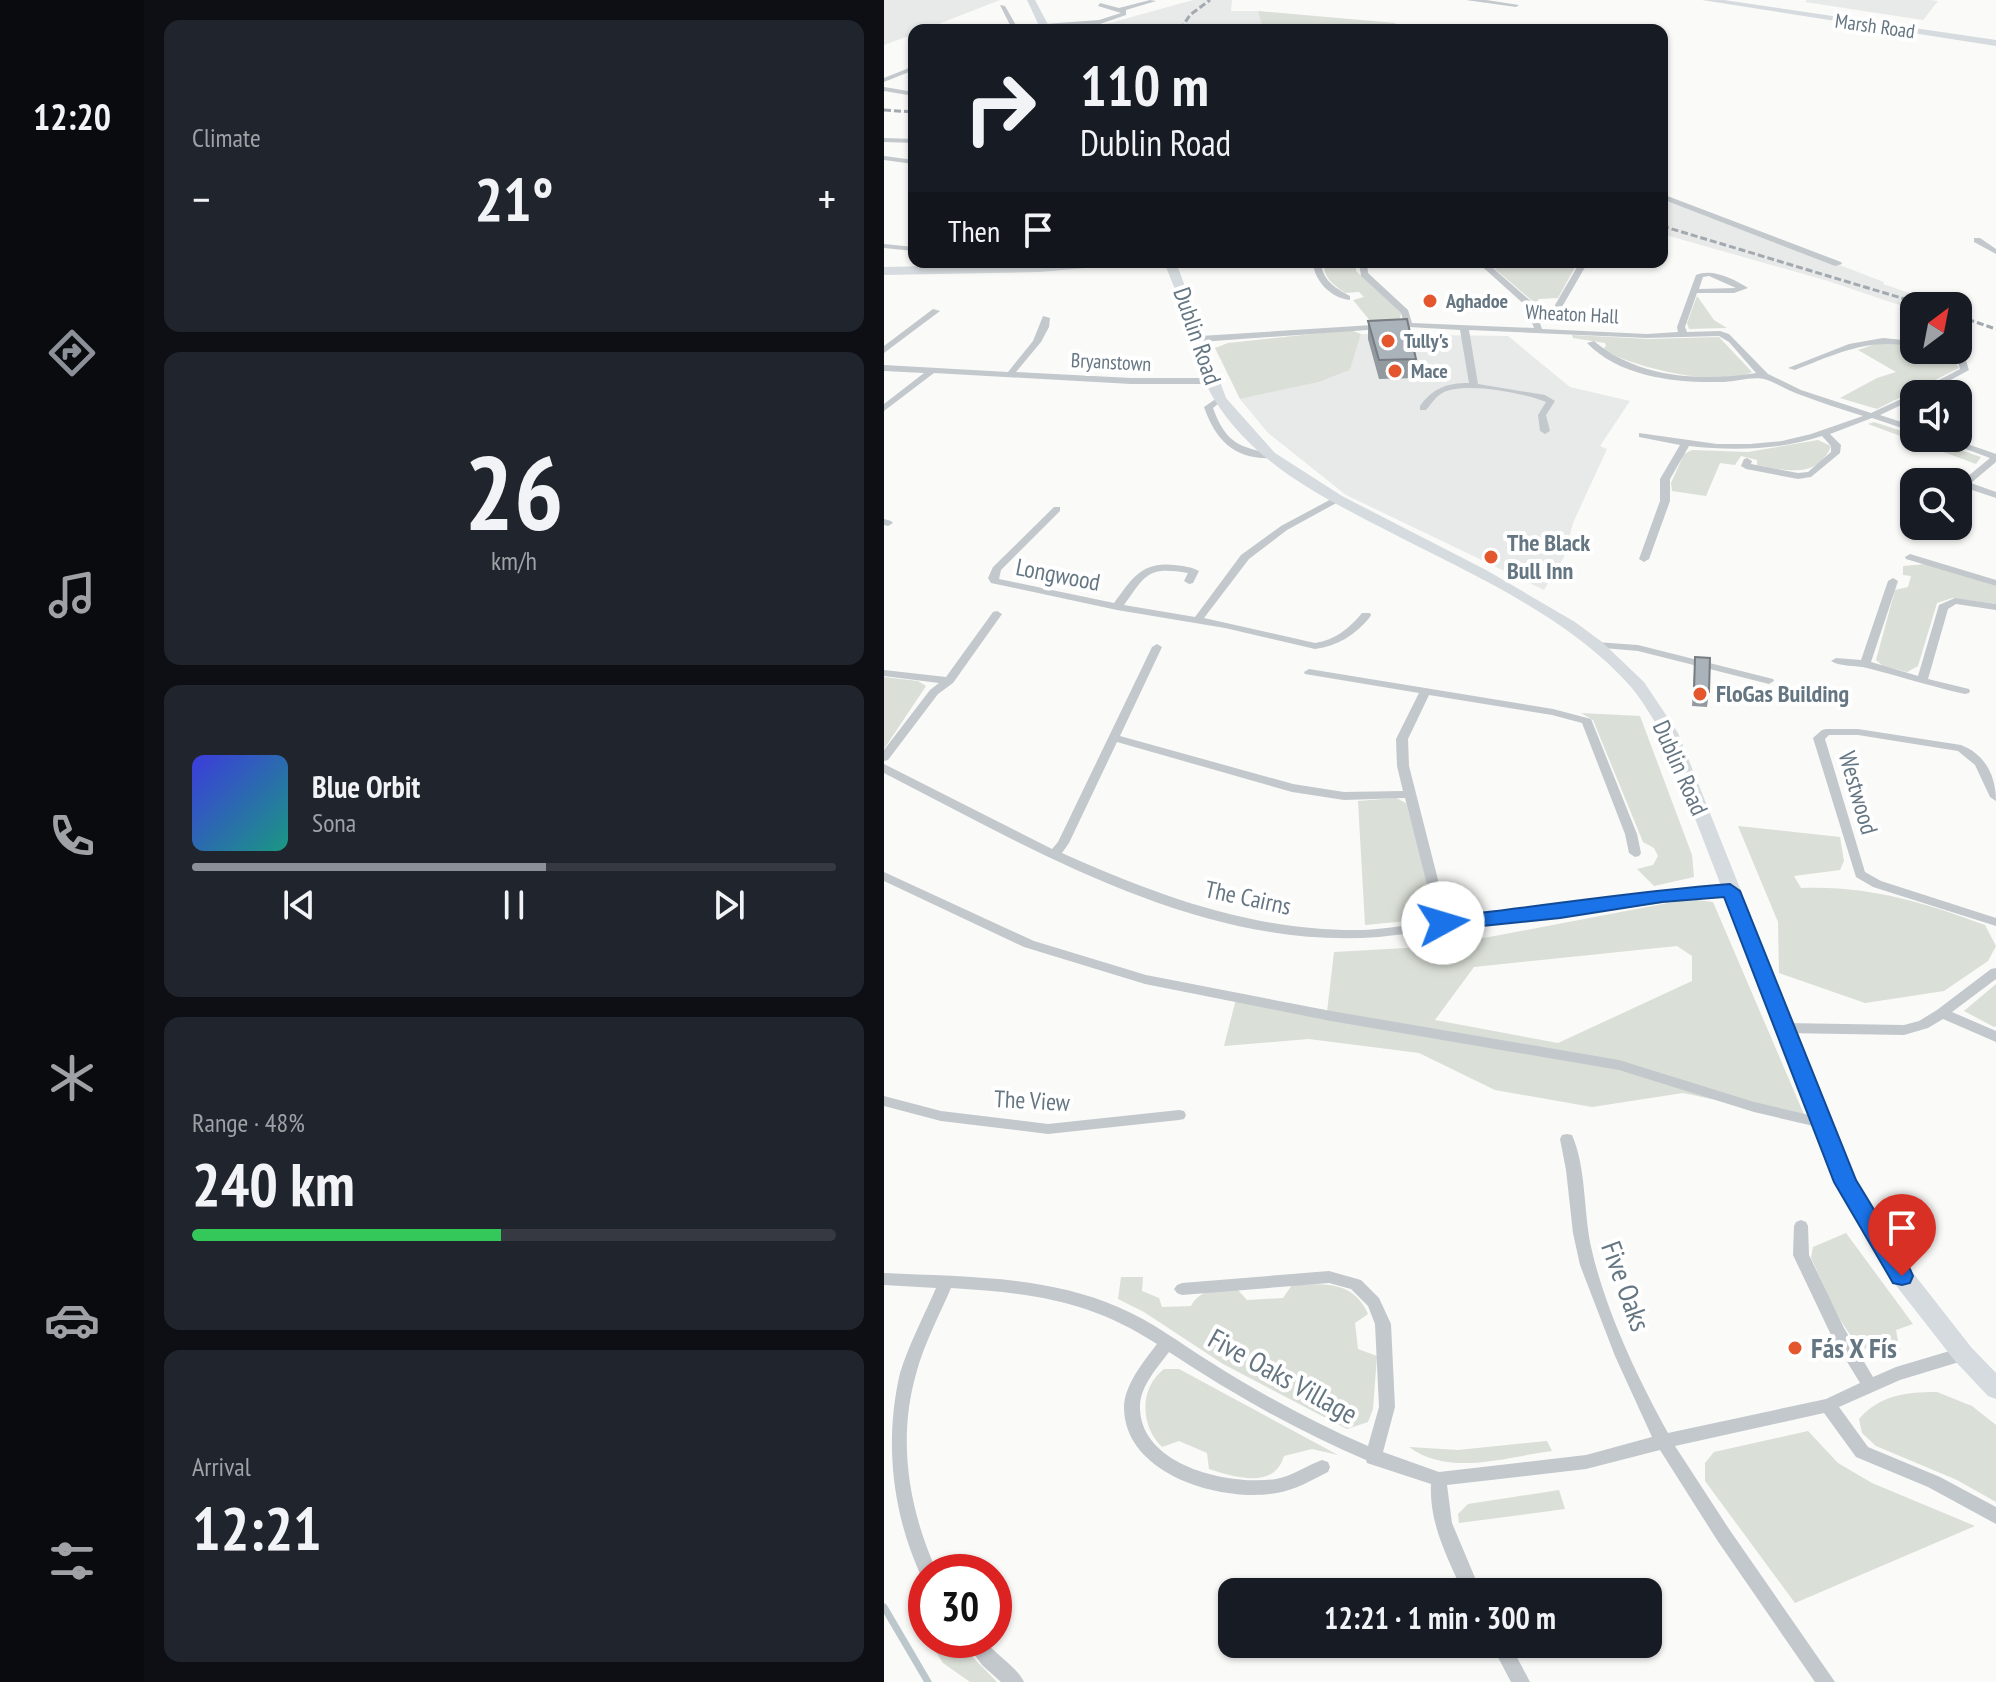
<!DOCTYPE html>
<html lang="en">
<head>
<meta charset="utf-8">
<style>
	:root { --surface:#171b24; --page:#20242c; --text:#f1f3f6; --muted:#9ea1a6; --line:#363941; --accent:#8c9099 }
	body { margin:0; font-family:"PT Sans Narrow",sans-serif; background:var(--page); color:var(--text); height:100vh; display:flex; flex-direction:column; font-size:30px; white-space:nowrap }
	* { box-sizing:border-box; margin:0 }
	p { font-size:26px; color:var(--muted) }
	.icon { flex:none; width:44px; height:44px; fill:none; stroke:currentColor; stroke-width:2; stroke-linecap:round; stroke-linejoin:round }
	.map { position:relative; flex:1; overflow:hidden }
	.side { display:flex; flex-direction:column; gap:20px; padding:20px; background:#0d0f14; width:740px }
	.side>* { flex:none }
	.guide { position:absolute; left:24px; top:24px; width:760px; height:244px; border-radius:16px; box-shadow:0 2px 6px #0004; background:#171b24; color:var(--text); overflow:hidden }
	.needle { width:52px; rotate:32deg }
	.buttons { position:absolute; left:1016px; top:292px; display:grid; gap:16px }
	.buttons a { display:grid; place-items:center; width:72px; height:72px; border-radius:16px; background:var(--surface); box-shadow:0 2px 6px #0004; font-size:40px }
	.speed { position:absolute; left:24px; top:1554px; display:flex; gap:16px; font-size:40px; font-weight:700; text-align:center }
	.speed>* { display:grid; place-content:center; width:104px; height:104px; border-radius:50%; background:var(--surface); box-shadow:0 2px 6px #0004; line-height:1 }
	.speed .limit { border:12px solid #d22; background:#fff; color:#111 }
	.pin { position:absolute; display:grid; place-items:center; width:68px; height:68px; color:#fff; margin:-82px -34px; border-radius:50% 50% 50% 0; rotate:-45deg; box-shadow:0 0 8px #0007 }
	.pin .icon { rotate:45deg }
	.me { position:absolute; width:88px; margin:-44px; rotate:84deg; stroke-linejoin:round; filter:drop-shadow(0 0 6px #0008) }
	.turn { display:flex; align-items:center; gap:28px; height:168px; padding:0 40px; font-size:36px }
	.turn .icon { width:104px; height:104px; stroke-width:2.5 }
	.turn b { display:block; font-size:56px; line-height:68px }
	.then { display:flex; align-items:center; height:76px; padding:0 40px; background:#0003; gap:16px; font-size:30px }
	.big { font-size:60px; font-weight:700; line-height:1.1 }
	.side .card { flex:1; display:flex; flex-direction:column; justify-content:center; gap:12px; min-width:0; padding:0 28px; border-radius:16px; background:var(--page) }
	.side .dial { align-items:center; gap:0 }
	.dial b { font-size:104px; line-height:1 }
	.song { display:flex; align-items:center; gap:24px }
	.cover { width:96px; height:96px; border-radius:12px; background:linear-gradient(135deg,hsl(240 70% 55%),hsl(170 70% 35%)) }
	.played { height:8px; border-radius:4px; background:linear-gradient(90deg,var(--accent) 55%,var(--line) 55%) }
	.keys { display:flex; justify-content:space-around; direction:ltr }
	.heat { display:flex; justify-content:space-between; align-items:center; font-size:44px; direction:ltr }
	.charge { height:12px; border-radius:6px; background:linear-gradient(90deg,#34c759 48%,var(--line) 0) }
	.trip { position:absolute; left:334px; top:1578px; width:444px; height:80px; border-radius:16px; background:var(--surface); box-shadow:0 2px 6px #0004; font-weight:700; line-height:80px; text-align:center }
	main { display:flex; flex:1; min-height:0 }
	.dock { display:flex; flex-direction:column; width:144px; justify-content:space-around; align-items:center; background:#090b0e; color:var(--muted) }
	.dock .icon { width:56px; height:56px }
	.dock .active { color:var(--accent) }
	.dock b { font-size:36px; color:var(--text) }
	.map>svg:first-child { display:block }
	.built { fill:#e8e9e9 }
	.green { fill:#dadfd7; fill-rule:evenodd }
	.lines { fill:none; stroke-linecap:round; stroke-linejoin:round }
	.stream { stroke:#bbc7cb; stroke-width:7 }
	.street { fill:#c3c8cc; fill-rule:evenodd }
	.secondary { fill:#d6dbdf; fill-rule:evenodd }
	.rail { stroke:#a2aab0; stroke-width:3; stroke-dasharray:7 3; stroke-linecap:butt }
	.wall { fill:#929a9f }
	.building { fill:#aab3b9; stroke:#777d82; stroke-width:2 }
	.route { fill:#1a73e8; stroke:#114b97; stroke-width:2 }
	.poi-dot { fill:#e4572e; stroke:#fff; stroke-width:3 }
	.labels { text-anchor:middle; stroke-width:8; stroke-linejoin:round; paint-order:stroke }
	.far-street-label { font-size:20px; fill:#657683; stroke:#fff }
	.far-poi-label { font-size:20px; font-weight:bold; fill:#657683; stroke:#fff; text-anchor:start }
	.street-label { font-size:24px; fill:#657683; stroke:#fff }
	.poi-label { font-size:24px; font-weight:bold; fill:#657683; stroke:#fff; text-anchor:start }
	.near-street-label { font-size:28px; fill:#657683; stroke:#fff }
	.near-poi-label { font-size:28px; font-weight:bold; fill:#657683; stroke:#fff; text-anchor:start }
</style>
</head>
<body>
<main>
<nav class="dock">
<b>12:20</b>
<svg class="icon active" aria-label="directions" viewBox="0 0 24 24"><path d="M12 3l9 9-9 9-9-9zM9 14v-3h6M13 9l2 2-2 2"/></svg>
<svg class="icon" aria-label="music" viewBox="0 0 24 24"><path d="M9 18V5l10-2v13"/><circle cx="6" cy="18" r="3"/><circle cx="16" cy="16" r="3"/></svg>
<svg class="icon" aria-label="phone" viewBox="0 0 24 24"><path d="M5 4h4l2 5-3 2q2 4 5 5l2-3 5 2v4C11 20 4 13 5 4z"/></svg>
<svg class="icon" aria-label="climate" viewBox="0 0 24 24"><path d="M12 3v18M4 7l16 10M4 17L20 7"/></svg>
<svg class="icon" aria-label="car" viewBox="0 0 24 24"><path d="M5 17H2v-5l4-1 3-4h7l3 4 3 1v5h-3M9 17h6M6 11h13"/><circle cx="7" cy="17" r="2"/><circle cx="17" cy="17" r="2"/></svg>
<svg class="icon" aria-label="filters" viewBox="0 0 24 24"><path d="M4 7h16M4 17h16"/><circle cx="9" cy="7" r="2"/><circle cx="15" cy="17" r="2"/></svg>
</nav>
<section class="side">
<div class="card"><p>Climate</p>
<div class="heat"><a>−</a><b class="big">21°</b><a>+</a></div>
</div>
<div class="card dial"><b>26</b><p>km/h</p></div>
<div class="card">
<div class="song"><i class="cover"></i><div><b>Blue Orbit</b><p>Sona</p></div></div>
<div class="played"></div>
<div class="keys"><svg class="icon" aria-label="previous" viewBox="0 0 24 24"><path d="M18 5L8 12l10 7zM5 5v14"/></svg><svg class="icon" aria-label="pause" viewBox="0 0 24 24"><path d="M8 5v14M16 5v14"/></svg><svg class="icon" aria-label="next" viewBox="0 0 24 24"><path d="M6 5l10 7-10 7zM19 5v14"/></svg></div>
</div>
<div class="card"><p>Range · 48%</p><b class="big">240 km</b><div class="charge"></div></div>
<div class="card"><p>Arrival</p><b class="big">12:21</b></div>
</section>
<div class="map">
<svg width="1112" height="1682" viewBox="0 0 1112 1682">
	<rect width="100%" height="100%" fill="#fafaf8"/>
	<g class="built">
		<path d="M0 0H116L39 30H30V34L0 45Z"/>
		<path d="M309 0H348L347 11H374L379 30H172L226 23Z"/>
		<path d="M923 0H1046L1054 1 1039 20 921 2Z"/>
		<path d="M778 197 1000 282 999 284 1064 306H1030V310L944 281 778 234Z"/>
		<path d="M477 334 624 336 686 387 746 401 716 446 723 449 689 523 680 557 660 590 462 495 384 433 356 399 435 382 466 370Z"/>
	</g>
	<g class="green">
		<path d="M374 11 511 23 516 28 379 30Z"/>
		<path d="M440 262H472V271L517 313 516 320 487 322 469 300 480 297 475 292 461 293C449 284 439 278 440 262Z"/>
		<path d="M694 262 674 298 655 299 652 304 603 262Z"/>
		<path d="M813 296 830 320 843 328 805 329 803 323Z"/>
		<path d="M466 330 477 334 466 370 435 382 356 399 331 348 344 343Z"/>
		<path d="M688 335 765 339 835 337 868 372C838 389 746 367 719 349L722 346 721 343 689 338Z"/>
		<path d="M1000 341 1030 346V350C1045 350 1068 354 1075 368L993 409 956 398 993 378 1012 372 974 350Z"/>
		<path d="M990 422 1030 435V438H1039L1097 457 1092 464 984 424Z"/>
		<path d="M934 440 947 446C934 480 900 470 873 465V460L857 456 851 465 836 463 822 496 788 491 787 483 800 454 808 450 864 452Z"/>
		<path d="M1042 564 1112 586V604L1068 598 1053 603 1034 666 1023 672 999 666 992 660 1011 590 1024 587 1027 576 1019 575V566Z"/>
		<path d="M0 677 34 681 42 686 0 749Z"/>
		<path d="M697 713 756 716 808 855 810 877 770 886 753 869 769 865 774 856 770 848 759 842 709 720Z"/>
		<path d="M512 798 522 803 551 910 543 919 481 925 474 801Z"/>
		<path d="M854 826 956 837 960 861 956 870 910 876 917 888C982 885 1040 902 1101 925L1112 946 1104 961 1060 991 981 1003 895 973 894 922Z"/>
		<path d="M805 899 829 902 922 1119 799 1093 708 1107 611 1090 535 1053 425 1039 340 1046 353 995 443 1012 450 952 558 946ZM793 946 808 956V981L674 1043 551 1020 590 967Z"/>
		<path d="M1112 984V1026L1110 1027 1080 1011Z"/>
		<path d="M962 1233 1029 1324 1012 1330 1016 1353C1004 1354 990 1355 979 1347 957 1333 939 1282 927 1258L929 1247Z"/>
		<path d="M237 1277H259L258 1291 275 1298 278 1307 307 1306C318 1287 334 1290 354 1290L363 1300 399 1298 408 1285C440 1284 469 1280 484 1314L471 1323 474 1349 493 1356 489 1409 484 1422 463 1429 339 1364 260 1312 234 1299Z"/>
		<path d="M280 1369H295L454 1455 428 1449 400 1456C390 1490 351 1477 325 1469L323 1453 295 1441 278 1447C257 1427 254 1389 280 1369Z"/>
		<path d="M1053 1392 1088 1406 1112 1425V1502L1073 1480 992 1446 978 1433 975 1419C996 1395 1022 1392 1053 1392Z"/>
		<path d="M924 1431 954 1463 988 1483 1091 1526 911 1603 821 1481V1463L830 1452Z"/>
		<path d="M663 1441 668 1451C621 1457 566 1477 525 1447L574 1450Z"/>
		<path d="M675 1490 681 1509 575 1523 574 1514 584 1504Z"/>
		<path d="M44 1640H72L113 1682H86L59 1663Z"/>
	</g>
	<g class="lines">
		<path class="stream" d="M0 1607 44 1682"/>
		<g class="street">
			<path d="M266 0 272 1 242 10V15L216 24 161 28 158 26 161 24 215 20 237 13 214 6 216 3 235 8Z"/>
			<path d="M582 0H602L635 5 632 7Z"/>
			<path d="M116 5 121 6 133 27 130 30H124L127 27Z"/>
			<path d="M30 66V70L0 82V78Z"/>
			<path d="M0 87 30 92V96L0 91Z"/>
			<path d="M0 138 30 139V143L0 142Z"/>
			<path d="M0 156 30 160V164L0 160Z"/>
			<path d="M778 194 957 262 958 264 951 266 778 199Z"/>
			<path d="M1090 238H1096L1112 249V254L1090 242Z"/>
			<path d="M0 244 30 247V251L0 248Z"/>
			<path d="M429 262H437C438 280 451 288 466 296V300C447 298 430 281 429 262Z"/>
			<path d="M475 262H483L484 273 524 310 528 323 650 328 642 306 593 262H602L649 303 658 329 763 334 794 332 793 327 812 275C828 268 850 279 864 288L850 293H813L801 327 803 332 836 331 845 334 884 374 917 390 987 413 1030 393 1076 369 1074 361 1046 350H1059L1081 357 1085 370 1041 394H1030V399L996 415 1030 426V432L988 418 946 434 957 445 956 453 927 477 914 479 862 469 857 466 860 459 863 458 868 461 867 464 914 473 924 472 947 452V446L938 436C895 450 850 451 805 446L786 479V501L765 559 760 562 755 559 776 501V479L796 445 755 437V433L833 444H866L898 441 927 434 979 416C957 409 935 402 914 394 903 390 891 382 880 379 870 376 848 382 837 382 791 383 736 377 703 343L710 341C753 378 819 382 872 373L845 342 835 336 763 338 585 330 594 384 661 395 671 401 662 415 666 431 661 434 656 431 654 415 662 402C639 393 583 382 560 392 552 396 548 403 542 410H536V406C549 388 563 383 585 383L576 330 525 327 316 342 312 339 316 336 520 323 517 313 477 276ZM825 276 852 288 815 289 819 277Z"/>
			<path d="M696 262H704L678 307H672L671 305Z"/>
			<path d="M49 309 56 311 0 353V346Z"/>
			<path d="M159 316 166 318 165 327 157 342 132 372 247 378H327L331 381 327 384H247L50 373 0 411V404L40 373 0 371V365L124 372 149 341Z"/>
			<path d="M999 338 1030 341V347C985 337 952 354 911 370L904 368 965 344Z"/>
			<path d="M336 396 340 399 329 408C342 443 354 447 389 454V458C351 460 332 441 320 407Z"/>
			<path d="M1052 438H1066L1112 454V462L1087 483 1112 492V498L1082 488 1074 493V485L1077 482 1106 458Z"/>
			<path d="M453 496 458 499 456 501 403 530 365 559 320 618 431 643C451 640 466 628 478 613H486L487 615 486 617C471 635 454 646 431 649L341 628 233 610 107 583 104 578 109 567 170 507H176V511L117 570 115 579 230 603C248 579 257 561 291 565 299 566 308 567 315 571L309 583 305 584 300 581 304 573C264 566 262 574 240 605L311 617 357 555 397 526Z"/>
			<path d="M0 519 7 521 9 523 4 526 0 525Z"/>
			<path d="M1026 554 1112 580V586L1022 559 1021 557Z"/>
			<path d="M1009 578 1014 581 987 662 1034 676 1055 605 1071 598 1112 604V610L1072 604 1064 609 1044 679 1085 689 1086 691 1085 693 1081 694C1048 687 1016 676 983 668 971 665 957 667 947 661L952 658 977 660 1004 581Z"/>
			<path d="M113 611 118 614 69 683 54 694 4 760 0 761V750L46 690 55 683 0 676V670L62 677 109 612Z"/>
			<path d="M712 642 754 645 889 679 890 681 885 684 754 651 708 647 707 645 708 643Z"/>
			<path d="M273 644 278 647 236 736 409 784 460 792 519 791 513 766 512 739 535 693 421 674 420 672 425 669 669 709 707 719 753 834 757 853 755 856 751 857 745 853 741 834 698 723 668 715 545 695 524 739 525 766 564 919 664 909 804 891 846 887 852 891 846 895 495 937C319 951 150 850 0 773V764L4 766 168 849 174 842 268 647ZM233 742 408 792 460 800 521 798 552 920C528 924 504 929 479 930 372 932 274 896 178 853L185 843Z"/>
			<path d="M942 729H974L1077 745C1101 754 1112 776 1112 801L1106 797 1091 765 1074 751 974 735H945L941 739 981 872 997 881 1112 918V926L989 887 972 877 929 738 938 730Z"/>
			<path d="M0 872 150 941 262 975 447 1011 735 1060 870 1102 938 1118 943 1119 945 1123 943 1127 938 1128 870 1112 735 1070 447 1021 261 984 140 947 0 881Z"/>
			<path d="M1112 968V979L1068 1012 1112 1031V1042L1059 1019 1044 1028 1020 1035 901 1033 896 1031 894 1028 896 1025 901 1023 1020 1025 1035 1021 1053 1010 1107 969Z"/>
			<path d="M0 1096 57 1111 164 1124 295 1110 300 1111 302 1115 300 1119 295 1120 164 1134 57 1121 0 1106Z"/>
			<path d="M683 1134 688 1135C703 1169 699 1214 708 1251 722 1311 754 1379 784 1433L942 1399 976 1383 948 1337 909 1255 910 1226 912 1222 917 1220 922 1222 924 1226 925 1255 960 1328 989 1377 1012 1367 1079 1347 1085 1349 1087 1354 1085 1359 1016 1380 955 1407 984 1447 1056 1477 1112 1507V1524L1044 1487 972 1457 940 1413 791 1446 845 1529 951 1682H931L833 1540 776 1450 702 1469 563 1485 568 1523 597 1592H579C563 1557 545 1523 547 1484L483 1463 482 1460C413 1431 347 1393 285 1352 274 1367 257 1385 256 1405 254 1466 346 1486 392 1479 409 1476 423 1465 438 1460L444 1462 446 1467 444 1472C428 1480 411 1490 393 1493 338 1503 241 1475 240 1408 240 1385 260 1361 273 1344 205 1300 147 1293 67 1288 55 1316 40 1344 32 1374 13 1441 25 1510 53 1572H42V1579L38 1578C8 1514 0 1442 16 1373 25 1344 40 1316 52 1288L0 1285V1273C78 1277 161 1275 234 1307 268 1321 297 1344 328 1363 377 1394 430 1423 484 1446L495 1407 491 1324 484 1306 467 1289 445 1283 298 1295 293 1293 290 1289 293 1285 298 1283 445 1271 477 1280 495 1298 507 1324 511 1407 499 1452 555 1472 702 1455 768 1437 731 1356 696 1265 689 1233 682 1170 676 1139 678 1135Z"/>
			<path d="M80 1640H100C111 1654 134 1668 140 1682H117L98 1665Z"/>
			<path d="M607 1644H626L646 1682H627Z"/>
		</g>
		<g class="secondary">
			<path d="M143 0H151L167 30H157Z"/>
			<path d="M818 0H840L1112 40V46Z"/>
			<path d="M230 262 224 266 156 272 0 275V267Z"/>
			<path d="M280 262H292L342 398 391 453 458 496 602 570 691 622 718 642 760 682 794 733 976 1189 1026 1269 1087 1347 1112 1373V1399L1104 1396 1071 1361 1010 1283 955 1191 778 733C768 718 759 701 747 687 685 616 585 573 502 530 438 497 369 463 330 399 319 382 316 361 310 342 303 315 290 288 280 262Z"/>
		</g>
		<g class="rail">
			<path d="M296 30 306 15 326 0"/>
			<path d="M0 110 30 112"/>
			<path d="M778 226 1044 306"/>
			<path d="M1074 316 1112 329"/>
		</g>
	</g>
	<g class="wall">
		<path d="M484 321 532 359V378L495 379 484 339Z"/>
		<path d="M811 657 825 692 823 707 808 706Z"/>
	</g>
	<g class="building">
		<path d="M523 319 532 359 495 360 484 321Z"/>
		<path d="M811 657 826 658 825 692 810 691Z"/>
	</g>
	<path class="route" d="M846 884 856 891 972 1180 1026 1269 1029 1276 1026 1283 1018 1285 1009 1283 950 1182 840 897 778 902 676 918 559 930 549 923 559 917C655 907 750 891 846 884Z"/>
	<g class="poi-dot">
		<circle cx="546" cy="301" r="8"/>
		<circle cx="504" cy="341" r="8"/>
		<circle cx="511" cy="371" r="8"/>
		<circle cx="607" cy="557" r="8"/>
		<circle cx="816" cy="694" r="8"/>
		<circle cx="911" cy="1348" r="8"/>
	</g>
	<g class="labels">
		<g class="far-street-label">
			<text transform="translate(991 26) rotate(8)" y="7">Marsh Road</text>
			<text transform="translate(688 314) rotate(3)" y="7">Wheaton Hall</text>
			<text transform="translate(227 362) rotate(3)" y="7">Bryanstown</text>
		</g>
		<g class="far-poi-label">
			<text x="562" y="308">Aghadoe</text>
			<text x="520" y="348">Tully's</text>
			<text x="527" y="378">Mace</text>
		</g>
		<g class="street-label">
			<text transform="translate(313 336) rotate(71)" y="8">Dublin Road</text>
			<text transform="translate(174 575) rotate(11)" y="8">Longwood</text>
			<text transform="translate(796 768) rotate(66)" y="8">Dublin Road</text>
			<text transform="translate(974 793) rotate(74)" y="8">Westwood</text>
			<text transform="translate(364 898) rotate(12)" y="8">The Cairns</text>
			<text transform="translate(148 1101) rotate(3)" y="8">The View</text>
		</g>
		<g class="poi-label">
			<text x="623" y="551">The Black<tspan x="623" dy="28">Bull Inn</tspan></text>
			<text x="832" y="702">FloGas Building</text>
		</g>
		<g class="near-street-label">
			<text transform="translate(742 1286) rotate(70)" y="10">Five Oaks</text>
			<text transform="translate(399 1376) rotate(29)" y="10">Five Oaks Village</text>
		</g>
		<g class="near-poi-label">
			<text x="927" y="1358">Fás X Fís</text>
		</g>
	</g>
</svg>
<div class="buttons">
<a><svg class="needle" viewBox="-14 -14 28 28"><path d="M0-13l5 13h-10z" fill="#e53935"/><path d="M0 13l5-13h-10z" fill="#9ea1a6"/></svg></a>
<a><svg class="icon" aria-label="sound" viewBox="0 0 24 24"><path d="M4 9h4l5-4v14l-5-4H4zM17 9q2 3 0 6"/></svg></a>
<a><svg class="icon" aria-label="search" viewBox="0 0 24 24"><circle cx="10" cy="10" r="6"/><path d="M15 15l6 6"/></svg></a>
</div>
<div class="speed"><div class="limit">30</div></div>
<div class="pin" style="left:1018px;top:1276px;background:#d93025"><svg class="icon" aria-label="arrive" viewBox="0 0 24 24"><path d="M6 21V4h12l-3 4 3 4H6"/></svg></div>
<svg class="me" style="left:559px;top:923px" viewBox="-20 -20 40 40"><circle r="19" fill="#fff"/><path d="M0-13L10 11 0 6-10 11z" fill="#1a73e8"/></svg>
<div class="trip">12:21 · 1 min · 300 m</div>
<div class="guide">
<div class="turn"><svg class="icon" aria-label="right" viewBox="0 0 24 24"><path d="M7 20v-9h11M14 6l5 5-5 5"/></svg><div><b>110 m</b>Dublin Road</div></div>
<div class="then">Then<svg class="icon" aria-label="arrive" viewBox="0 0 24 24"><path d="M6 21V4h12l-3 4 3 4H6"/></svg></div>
</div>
</div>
</main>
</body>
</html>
